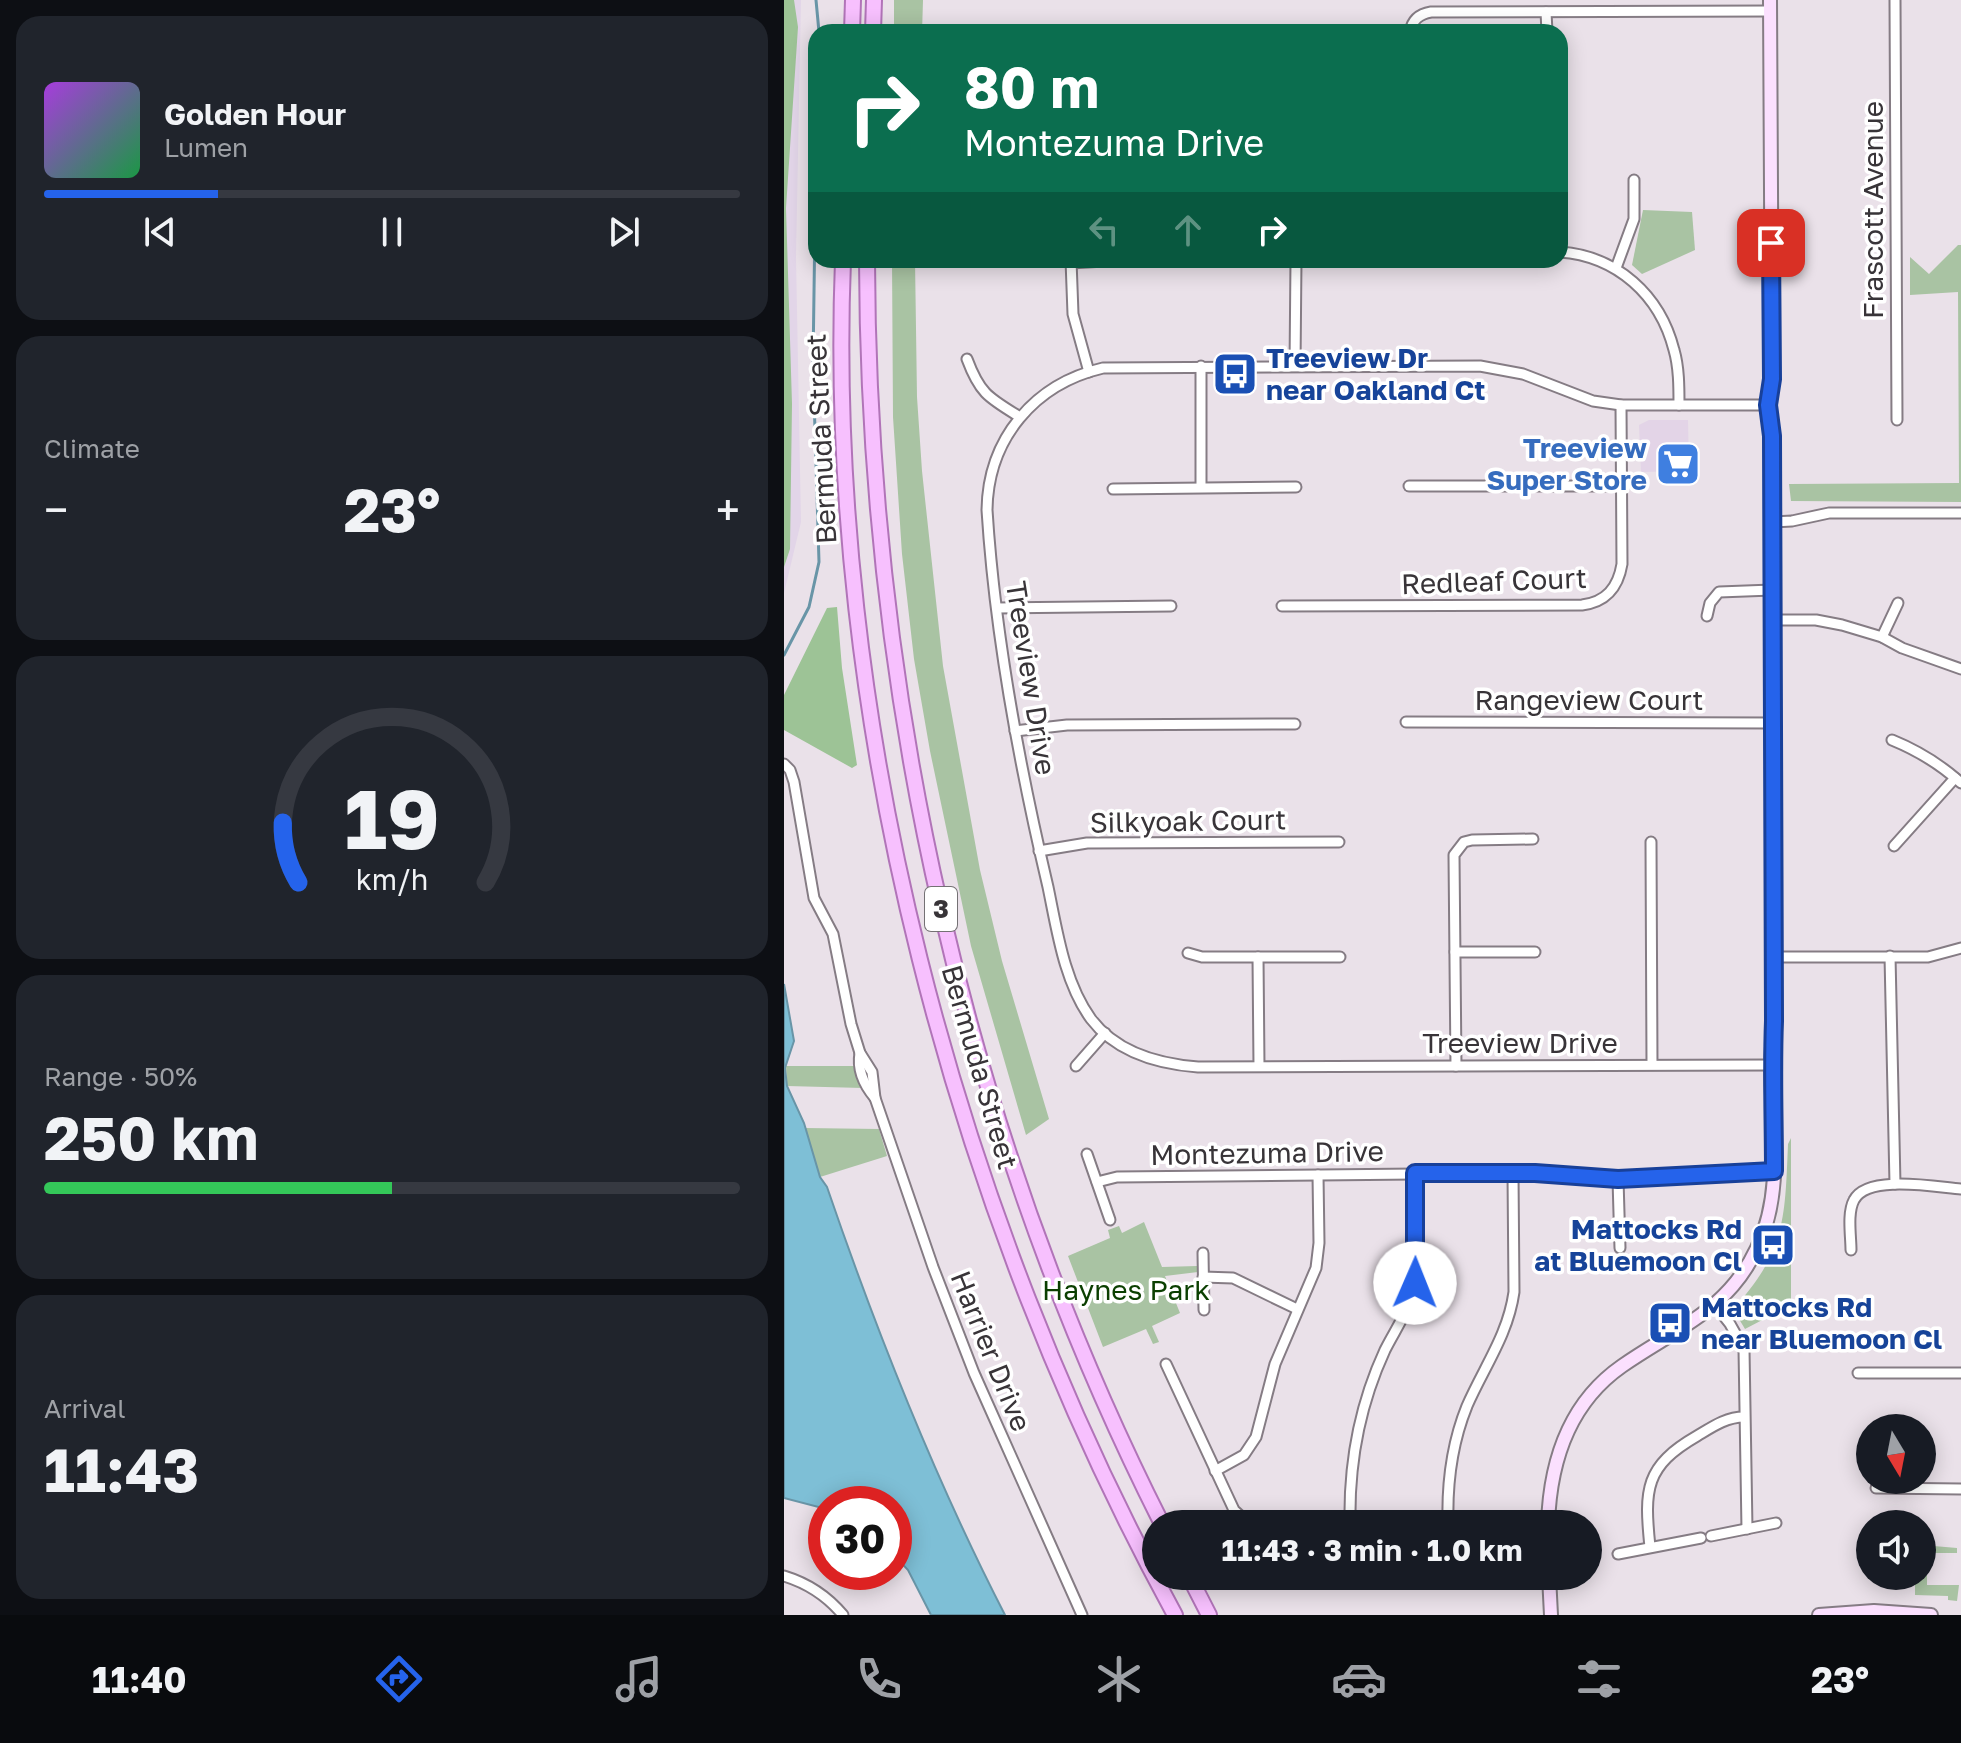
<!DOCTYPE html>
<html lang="en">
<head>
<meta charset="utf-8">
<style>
	:root { --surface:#171b24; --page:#20242c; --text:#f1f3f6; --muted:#9ea1a6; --line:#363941; --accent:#2563eb }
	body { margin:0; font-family:"Golos Text",sans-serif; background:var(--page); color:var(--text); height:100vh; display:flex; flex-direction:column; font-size:30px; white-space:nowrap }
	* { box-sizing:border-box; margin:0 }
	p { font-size:26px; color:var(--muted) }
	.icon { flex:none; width:44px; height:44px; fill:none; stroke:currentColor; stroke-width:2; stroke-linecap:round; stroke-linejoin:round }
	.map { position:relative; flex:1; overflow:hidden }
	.sheet { display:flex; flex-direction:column; gap:16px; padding:16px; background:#0d0f14; width:784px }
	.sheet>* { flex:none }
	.top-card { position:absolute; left:24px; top:24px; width:760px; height:244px; border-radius:24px; box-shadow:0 4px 20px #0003; background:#0b6e4f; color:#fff; overflow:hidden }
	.needle { width:52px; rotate:170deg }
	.tools { position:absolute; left:1072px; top:1414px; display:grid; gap:16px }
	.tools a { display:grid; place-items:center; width:80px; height:80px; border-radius:50%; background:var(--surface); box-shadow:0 4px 20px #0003; font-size:40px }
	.speed { position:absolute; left:24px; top:1486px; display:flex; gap:16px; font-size:40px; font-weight:700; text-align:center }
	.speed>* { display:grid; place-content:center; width:104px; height:104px; border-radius:50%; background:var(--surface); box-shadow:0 4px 20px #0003; line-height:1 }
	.speed .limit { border:12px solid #d22; background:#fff; color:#111 }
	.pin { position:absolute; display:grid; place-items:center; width:68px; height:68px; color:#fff; margin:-34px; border-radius:16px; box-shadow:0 4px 12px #0006 }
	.me { position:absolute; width:88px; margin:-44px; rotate:1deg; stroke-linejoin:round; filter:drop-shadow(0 0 6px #0008) }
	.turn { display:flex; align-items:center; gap:28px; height:168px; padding:0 24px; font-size:36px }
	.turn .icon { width:104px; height:104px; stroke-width:2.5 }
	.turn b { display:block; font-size:56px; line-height:68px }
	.lanes { display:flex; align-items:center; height:76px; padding:0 24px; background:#0003; justify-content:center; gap:40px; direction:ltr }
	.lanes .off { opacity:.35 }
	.big { font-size:60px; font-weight:700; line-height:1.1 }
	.sheet .tile { flex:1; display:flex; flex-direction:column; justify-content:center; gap:12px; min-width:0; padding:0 28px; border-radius:24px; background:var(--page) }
	.sheet .dial { align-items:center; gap:0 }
	.dial svg { height:208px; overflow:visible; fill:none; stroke:var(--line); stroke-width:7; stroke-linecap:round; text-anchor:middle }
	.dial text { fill:var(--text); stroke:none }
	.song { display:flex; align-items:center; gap:24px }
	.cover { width:96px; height:96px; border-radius:12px; background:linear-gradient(135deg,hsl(280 70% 55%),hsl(140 70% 35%)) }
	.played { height:8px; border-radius:4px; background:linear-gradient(90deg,var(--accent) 25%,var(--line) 25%) }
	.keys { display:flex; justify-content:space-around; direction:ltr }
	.heat { display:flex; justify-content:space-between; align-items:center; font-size:44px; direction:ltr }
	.charge { height:12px; border-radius:6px; background:linear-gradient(90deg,#34c759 50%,var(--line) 0) }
	.trip { position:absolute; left:358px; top:1510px; width:460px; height:80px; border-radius:40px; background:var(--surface); box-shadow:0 4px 20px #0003; font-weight:700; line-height:80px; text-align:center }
	.tab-bar { display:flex; height:128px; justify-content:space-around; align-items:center; background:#090b0e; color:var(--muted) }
	.tab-bar .icon { width:56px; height:56px }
	.tab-bar .selected { color:var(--accent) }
	.tab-bar b { font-size:36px; color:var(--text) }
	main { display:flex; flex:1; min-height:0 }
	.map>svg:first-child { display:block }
	.commercial { fill:#e3d4e7 }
	.education { fill:#e2d5e8 }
	.green { fill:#a9c3a3 }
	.forest { fill:#9dc396 }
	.water { fill:#7ebfd6; stroke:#6995a7; stroke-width:2 }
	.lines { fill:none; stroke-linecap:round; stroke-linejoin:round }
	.stream { stroke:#6995a7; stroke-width:3 }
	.street-casing { stroke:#857c84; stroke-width:13 }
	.secondary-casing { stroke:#857c84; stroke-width:16 }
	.primary-casing { stroke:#b174b8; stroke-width:18 }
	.street { stroke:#fff; stroke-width:9 }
	.secondary { stroke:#fbe0fe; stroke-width:12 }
	.primary { stroke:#f7c0fe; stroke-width:14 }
	.route-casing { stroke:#184099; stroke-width:20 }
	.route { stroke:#2563eb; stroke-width:14 }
	.labels { text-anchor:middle; stroke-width:7; stroke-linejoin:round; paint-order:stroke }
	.shield { fill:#fff; stroke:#747174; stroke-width:2 }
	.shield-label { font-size:26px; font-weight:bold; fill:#383438 }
	.street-label { font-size:28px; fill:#383438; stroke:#fff }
	.transit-label { font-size:28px; font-weight:bold; fill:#164399; stroke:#fff; text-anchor:start }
	.shop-label { font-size:28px; font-weight:bold; fill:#366cbe; stroke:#fff; text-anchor:end }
	.park-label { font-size:28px; fill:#0b3f01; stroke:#fff }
</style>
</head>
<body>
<main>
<section class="sheet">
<div class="tile">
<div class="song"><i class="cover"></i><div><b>Golden Hour</b><p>Lumen</p></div></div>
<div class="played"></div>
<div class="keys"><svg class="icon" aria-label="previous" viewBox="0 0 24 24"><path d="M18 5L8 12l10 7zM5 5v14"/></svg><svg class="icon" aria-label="pause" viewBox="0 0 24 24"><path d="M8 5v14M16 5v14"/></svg><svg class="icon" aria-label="next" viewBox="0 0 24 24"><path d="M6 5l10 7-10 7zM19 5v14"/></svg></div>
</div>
<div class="tile"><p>Climate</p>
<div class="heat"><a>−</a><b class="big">23°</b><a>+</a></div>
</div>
<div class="tile dial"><svg viewBox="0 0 100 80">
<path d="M14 69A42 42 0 1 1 86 69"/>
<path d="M14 69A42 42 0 0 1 8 46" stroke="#2563eb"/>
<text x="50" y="56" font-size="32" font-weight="700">19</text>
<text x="50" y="72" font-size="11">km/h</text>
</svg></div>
<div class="tile"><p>Range · 50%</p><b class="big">250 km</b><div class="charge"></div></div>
<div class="tile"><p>Arrival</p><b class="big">11:43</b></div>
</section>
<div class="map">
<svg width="1177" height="1615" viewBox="0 0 1177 1615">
	<rect width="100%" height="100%" fill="#eae1e9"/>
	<path class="commercial" d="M865 420H904L905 471 857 472 855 425Z"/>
	<path class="education" d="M0 0H17L12 257 17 522 0 593Z"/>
	<g class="green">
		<path d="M110 0H139L138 32H110Z"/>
		<path d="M859 210 908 212 911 250 858 274 848 265Z"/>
		<path d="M1174 245H1177V502L1007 501 1005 484 1175 483 1174 292 1126 295V257L1145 274Z"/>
		<path d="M108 260H131L133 397 138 471 159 666 196 870 218 961 265 1119 242 1135 187 946 146 751 130 659 118 554 109 417Z"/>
		<path d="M2 1066H72L79 1088 3 1086Z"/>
		<path d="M21 1128 95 1129 103 1156 36 1177Z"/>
		<path d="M1007 1138V1305L961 1329 949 1309C1002 1252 1001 1217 1004 1144Z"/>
		<path d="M360 1222 378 1267 413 1266 414 1272 381 1276 396 1313 368 1326 375 1342 369 1344 362 1329 319 1347 284 1256 326 1238 324 1230 335 1226 338 1233Z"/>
		<path d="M1138 1545 1173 1548V1553H1143V1585H1175L1173 1601 1164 1600V1596L1131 1595V1576H1138Z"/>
	</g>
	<g class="forest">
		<path d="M0 0H10L14 27 2 208 8 404 6 549 0 567Z"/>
		<path d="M53 607 58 668 73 765 68 768 0 730V695L43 608Z"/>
	</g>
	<path class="water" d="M0 984 10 1041 1 1068 3 1086 20 1123 36 1177 43 1187C93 1333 150 1477 221 1615H147L124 1570 110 1555V1504H42V1509L0 1498Z"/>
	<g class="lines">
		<g class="stream">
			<path d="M32 0 35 32"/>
			<path d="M0 655 25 607 35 562 29 364 32 150"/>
		</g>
		<g class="street-casing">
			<g id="street">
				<path d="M1111 0 1113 420"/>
				<path d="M762 12 763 32"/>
				<path d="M626 32C628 20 635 14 647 12L986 11"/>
				<path d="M776 252C833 256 876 295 890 350 895 367 895 387 895 405"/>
				<path d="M287 260 289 314 305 372"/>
				<path d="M287 263 337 260"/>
				<path d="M832 268 850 219V180"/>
				<path d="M183 359C196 394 205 398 236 417"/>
				<path d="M511 366 512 260"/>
				<path d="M984 405H837L809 401 739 374 696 366 319 368C250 384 204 439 203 510 211 637 235 764 264 887 273 930 280 982 307 1019 332 1052 374 1064 414 1067L987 1065"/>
				<path d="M625 486H838"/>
				<path d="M417 487V366"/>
				<path d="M329 489 512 487"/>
				<path d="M988 522 1008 521 1045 513H1177"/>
				<path d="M498 606 798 605C822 602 834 588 838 564L837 405"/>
				<path d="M213 608 387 606"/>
				<path d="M923 616 926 603 935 592 988 590"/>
				<path d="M988 620H1032L1058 625 1098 637 1118 648 1177 669"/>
				<path d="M1098 637 1114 603"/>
				<path d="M622 722 988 723"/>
				<path d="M231 731 283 725 511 724"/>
				<path d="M1108 740C1135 751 1156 764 1177 783"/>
				<path d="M0 764 6 770 10 782 30 898 49 934 67 1024 76 1053 88 1072 91 1098 149 1267 190 1373 298 1615"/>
				<path d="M867 842 868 1064"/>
				<path d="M1110 846 1171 778"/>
				<path d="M255 851 303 843 555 842"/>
				<path d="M671 952H751"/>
				<path d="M404 953 418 957H556"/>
				<path d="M1106 956 1111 1184"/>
				<path d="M474 957 475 1066"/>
				<path d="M989 957H1144L1177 948"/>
				<path d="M76 1053C73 1070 80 1085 91 1098"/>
				<path d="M292 1066 321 1033"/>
				<path d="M672 1066 670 855 680 842 688 840 749 839"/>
				<path d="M303 1154 326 1220"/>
				<path d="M834 1179 836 1248"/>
				<path d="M313 1182 333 1177 729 1173 834 1179 990 1171"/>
				<path d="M1067 1250C1067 1236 1063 1213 1070 1200 1083 1174 1152 1187 1177 1189"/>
				<path d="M419 1253 420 1310"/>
				<path d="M419 1277 449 1278 513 1309"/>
				<path d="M931 1305 946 1324 960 1349 963 1529"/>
				<path d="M382 1364 450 1510 461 1520 477 1523 764 1522"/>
				<path d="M1074 1373H1177"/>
				<path d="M431 1471 460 1455 472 1437 491 1364 532 1268 535 1243 534 1175"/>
				<path d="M1092 1488 1177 1489"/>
				<path d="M566 1522C565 1463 576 1404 601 1350 612 1328 627 1308 631 1283 637 1248 632 1208 631 1173"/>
				<path d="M664 1522C663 1483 668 1443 683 1406 700 1367 724 1335 730 1292L729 1173"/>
				<path d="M927 1536 992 1523"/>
				<path d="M866 1547C860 1489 861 1466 913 1436 928 1427 942 1417 960 1417"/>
				<path d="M834 1554 917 1538"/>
				<path d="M0 1576C23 1583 44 1597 59 1615"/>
			</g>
		</g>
		<g class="secondary-casing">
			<g id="secondary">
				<path d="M764 1524C766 1462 785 1403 838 1366 891 1329 944 1311 973 1248 1000 1192 988 1129 987 1069 987 1053 989 1037 990 1021L988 496V429L984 405 988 379 986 0"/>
				<path d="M765 1576 767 1615"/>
				<path d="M1035 1615 1090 1611 1147 1615"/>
			</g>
		</g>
		<g class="primary-casing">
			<g id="primary">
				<path d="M68 32 69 0"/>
				<path d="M89 32 90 0"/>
				<path d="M59 260C41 719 171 1213 391 1615"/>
				<path d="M83 260C84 696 181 1134 378 1524"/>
				<path d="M405 1576 425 1615"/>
			</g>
		</g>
		<use href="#street" class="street"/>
		<use href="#secondary" class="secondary"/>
		<use href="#primary" class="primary"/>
	</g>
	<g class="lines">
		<g class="route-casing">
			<path id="route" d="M631 1283V1173H751L834 1179 990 1171C990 1120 988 1071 990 1021L988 436 984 405 988 379 987 243"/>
		</g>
		<use href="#route" class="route"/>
	</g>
	<defs>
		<g id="bus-square" transform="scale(2.3)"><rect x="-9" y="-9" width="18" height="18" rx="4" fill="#1a4fb4" stroke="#fff"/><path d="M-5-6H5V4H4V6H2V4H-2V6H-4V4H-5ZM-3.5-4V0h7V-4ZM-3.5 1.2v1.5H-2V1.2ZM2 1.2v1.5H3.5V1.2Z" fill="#fff"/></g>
		<g id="supermarket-square" transform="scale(2.3)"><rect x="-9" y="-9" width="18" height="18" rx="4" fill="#3f7fe0" stroke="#fff"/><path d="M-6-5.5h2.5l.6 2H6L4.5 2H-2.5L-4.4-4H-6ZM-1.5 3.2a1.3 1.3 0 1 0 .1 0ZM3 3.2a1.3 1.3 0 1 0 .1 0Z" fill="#fff"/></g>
	</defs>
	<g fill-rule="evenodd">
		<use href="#bus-square" x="451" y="374"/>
		<use href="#supermarket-square" x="894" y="464"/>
		<use href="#bus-square" x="989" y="1245"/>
		<use href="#bus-square" x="886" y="1323"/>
	</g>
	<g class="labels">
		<rect class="shield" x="141" y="887" width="32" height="44" rx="6"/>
		<g class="shield-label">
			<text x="157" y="918">3</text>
		</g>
		<g class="street-label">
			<text transform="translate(1089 210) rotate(-90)" y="10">Frascott Avenue</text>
			<text transform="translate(37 439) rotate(-93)" y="10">Bermuda Street</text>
			<text transform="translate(710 581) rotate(-2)" y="10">Redleaf Court</text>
			<text transform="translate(247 678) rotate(81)" y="10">Treeview Drive</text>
			<text x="805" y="710">Rangeview Court</text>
			<text transform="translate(404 821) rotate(-1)" y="10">Silkyoak Court</text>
			<text x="736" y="1053">Treeview Drive</text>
			<text transform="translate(196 1067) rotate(74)" y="10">Bermuda Street</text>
			<text transform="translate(483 1153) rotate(-1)" y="10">Montezuma Drive</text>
			<text transform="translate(207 1351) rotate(68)" y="10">Harrier Drive</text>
		</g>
		<g class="transit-label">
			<text x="482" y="368">Treeview Dr<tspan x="482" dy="32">near Oakland Ct</tspan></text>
			<text x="958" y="1239" text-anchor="end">Mattocks Rd<tspan x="958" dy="32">at Bluemoon Cl</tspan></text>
			<text x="917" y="1317">Mattocks Rd<tspan x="917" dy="32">near Bluemoon Cl</tspan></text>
		</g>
		<g class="shop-label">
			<text x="863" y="458">Treeview<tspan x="863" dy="32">Super Store</tspan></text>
		</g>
		<g class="park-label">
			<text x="342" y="1300">Haynes Park</text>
		</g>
	</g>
</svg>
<div class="tools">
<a><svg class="needle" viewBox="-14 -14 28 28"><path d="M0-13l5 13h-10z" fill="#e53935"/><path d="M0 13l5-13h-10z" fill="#9ea1a6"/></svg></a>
<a><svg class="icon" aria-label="sound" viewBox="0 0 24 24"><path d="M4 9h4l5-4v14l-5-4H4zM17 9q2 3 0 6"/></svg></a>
</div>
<div class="speed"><div class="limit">30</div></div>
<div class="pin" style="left:987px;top:243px;background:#d93025"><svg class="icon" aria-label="arrive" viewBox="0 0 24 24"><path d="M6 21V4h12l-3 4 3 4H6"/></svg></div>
<svg class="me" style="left:631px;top:1283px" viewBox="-20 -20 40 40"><circle r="19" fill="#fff"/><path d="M0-13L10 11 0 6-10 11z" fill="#2563eb"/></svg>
<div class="trip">11:43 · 3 min · 1.0 km</div>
<div class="top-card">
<div class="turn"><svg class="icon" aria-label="right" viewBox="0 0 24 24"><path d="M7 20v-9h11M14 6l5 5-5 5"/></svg><div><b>80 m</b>Montezuma Drive</div></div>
<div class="lanes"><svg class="icon off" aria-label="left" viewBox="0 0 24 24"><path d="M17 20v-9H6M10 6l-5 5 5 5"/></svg><svg class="icon off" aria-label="ahead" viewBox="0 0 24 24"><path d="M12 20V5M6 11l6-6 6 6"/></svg><svg class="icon" aria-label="right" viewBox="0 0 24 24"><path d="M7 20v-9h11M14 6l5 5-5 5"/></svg></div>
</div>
</div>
</main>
<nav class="tab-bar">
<b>11:40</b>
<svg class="icon selected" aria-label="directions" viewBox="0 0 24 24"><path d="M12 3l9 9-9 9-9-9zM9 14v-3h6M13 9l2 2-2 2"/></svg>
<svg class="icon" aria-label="music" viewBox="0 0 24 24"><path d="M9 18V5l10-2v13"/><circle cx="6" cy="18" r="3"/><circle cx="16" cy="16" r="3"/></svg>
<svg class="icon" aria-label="phone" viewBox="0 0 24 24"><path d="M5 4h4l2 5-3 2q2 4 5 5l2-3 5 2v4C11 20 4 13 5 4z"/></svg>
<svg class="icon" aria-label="climate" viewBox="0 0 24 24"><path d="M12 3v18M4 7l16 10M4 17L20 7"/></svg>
<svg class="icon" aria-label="car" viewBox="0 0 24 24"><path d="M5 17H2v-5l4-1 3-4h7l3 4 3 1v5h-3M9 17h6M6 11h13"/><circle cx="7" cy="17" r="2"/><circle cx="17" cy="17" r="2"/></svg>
<svg class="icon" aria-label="filters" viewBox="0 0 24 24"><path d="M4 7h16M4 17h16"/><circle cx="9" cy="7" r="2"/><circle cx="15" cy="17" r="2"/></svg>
<b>23°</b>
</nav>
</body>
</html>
